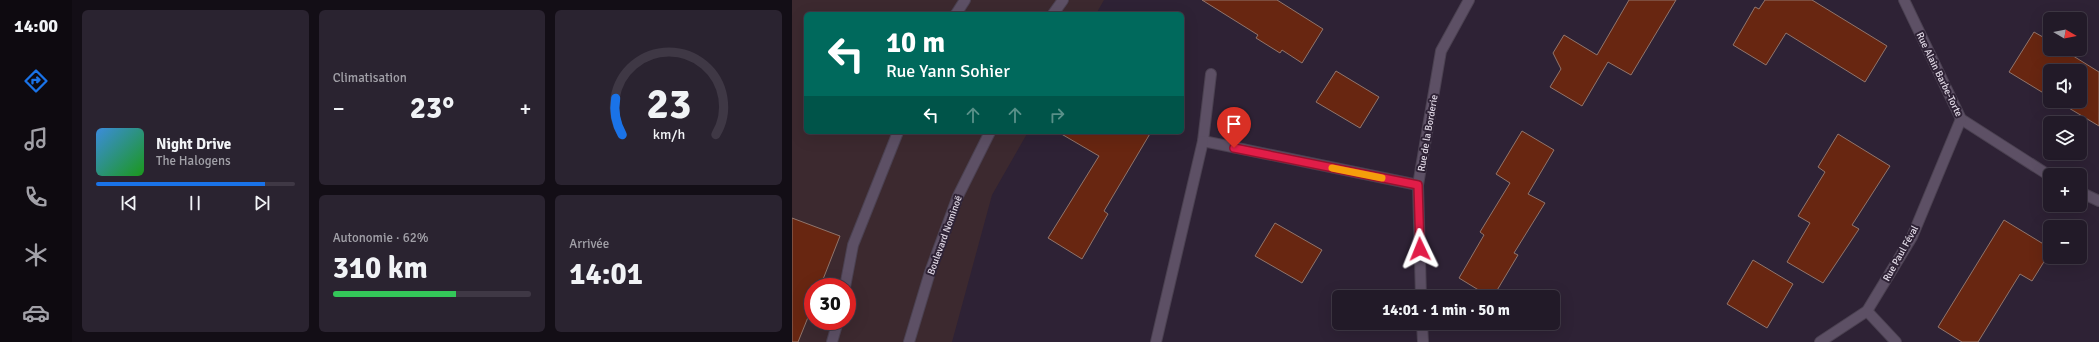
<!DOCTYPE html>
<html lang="fr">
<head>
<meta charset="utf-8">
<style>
	:root { --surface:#221a28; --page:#2a2330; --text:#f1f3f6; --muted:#a2a1a8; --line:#3f3845; --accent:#1a73e8 }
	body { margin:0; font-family:Signika,sans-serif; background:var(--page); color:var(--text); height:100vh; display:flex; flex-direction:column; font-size:15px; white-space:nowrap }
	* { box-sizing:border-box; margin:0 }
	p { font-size:13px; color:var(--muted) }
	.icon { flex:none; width:22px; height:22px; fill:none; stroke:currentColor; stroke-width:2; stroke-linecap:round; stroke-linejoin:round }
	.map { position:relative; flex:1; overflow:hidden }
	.panel { display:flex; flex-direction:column; gap:10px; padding:10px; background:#130e16; width:720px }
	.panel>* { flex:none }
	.top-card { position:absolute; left:12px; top:12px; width:380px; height:122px; border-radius:6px; box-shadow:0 4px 16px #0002,0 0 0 1px var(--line); background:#00695c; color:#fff; overflow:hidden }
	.needle { width:26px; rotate:100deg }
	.controls { position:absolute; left:1251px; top:12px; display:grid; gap:8px }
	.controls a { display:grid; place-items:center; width:44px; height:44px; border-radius:6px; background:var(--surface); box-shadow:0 4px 16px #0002,0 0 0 1px var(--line); font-size:20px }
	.speed { position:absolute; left:12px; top:278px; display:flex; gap:8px; font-size:20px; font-weight:700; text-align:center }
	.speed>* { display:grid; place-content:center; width:52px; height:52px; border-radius:50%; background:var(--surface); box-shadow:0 4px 16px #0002,0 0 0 1px var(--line); line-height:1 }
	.speed .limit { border:6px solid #d22; background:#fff; color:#111 }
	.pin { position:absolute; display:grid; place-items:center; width:34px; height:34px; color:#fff; margin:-41px -17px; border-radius:50% 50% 50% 0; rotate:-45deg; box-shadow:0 0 4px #0007 }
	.pin .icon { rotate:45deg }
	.me { position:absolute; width:44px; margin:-22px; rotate:358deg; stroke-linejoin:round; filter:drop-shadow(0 0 3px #0008) }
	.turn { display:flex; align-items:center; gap:14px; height:84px; padding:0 16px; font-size:18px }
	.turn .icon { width:52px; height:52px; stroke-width:2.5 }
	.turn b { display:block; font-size:28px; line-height:34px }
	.lanes { display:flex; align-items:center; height:38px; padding:0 16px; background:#0003; justify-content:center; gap:20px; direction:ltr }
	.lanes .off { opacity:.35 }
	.big { font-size:30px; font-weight:800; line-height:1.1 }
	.panel .widget { flex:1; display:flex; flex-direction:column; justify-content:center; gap:6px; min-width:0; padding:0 14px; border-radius:6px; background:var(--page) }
	.panel .dial { align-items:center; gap:0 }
	.dial svg { height:104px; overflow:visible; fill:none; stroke:var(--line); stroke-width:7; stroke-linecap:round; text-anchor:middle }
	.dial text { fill:var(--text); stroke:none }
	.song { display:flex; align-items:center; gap:12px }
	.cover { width:48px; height:48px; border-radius:6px; background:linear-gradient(135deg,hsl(210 70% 55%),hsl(120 70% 35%)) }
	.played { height:4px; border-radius:2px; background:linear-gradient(90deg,var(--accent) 85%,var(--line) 85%) }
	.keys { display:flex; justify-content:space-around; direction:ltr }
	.heat { display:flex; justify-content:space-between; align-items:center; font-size:22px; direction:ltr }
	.charge { height:6px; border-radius:3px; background:linear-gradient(90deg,#34c759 62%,var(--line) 0) }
	.panel .tiles { flex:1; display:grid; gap:10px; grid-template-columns:repeat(3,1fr) }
	.widget:first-child { grid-row:span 2 }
	.trip { position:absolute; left:540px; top:290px; width:228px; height:40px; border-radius:6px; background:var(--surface); box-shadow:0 4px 16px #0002,0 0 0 1px var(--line); font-weight:800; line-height:40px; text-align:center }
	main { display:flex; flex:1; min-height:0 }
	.menu { display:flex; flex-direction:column; width:72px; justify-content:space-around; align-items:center; background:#0e0a10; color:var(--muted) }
	.menu .icon { width:28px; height:28px }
	.menu .on { color:var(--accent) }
	.menu b { font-size:18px; color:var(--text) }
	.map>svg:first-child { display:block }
	.commercial { fill:#3c292f; fill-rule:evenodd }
	.building { fill:#682611; stroke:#91756c }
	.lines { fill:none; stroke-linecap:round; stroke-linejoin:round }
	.minor-casing { stroke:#4b4151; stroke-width:12 }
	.minor { stroke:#5d5065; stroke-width:10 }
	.route-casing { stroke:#92132f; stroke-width:10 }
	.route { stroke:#e11d48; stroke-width:7 }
	.slow { stroke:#f59e0b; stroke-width:7 }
	.labels { text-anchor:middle; stroke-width:4; stroke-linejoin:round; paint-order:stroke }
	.street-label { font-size:10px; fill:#e1d9e6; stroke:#2e2235 }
</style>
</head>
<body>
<main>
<nav class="menu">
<b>14:00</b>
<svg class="icon on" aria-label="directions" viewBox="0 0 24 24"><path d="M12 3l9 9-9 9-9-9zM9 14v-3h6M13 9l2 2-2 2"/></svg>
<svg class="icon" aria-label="music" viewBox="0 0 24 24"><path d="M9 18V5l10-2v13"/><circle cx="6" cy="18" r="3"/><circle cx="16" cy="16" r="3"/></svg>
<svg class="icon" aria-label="phone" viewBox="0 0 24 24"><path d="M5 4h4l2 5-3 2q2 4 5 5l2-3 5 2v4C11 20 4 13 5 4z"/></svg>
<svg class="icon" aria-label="climate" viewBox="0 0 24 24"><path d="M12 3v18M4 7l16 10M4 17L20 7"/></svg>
<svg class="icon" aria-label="car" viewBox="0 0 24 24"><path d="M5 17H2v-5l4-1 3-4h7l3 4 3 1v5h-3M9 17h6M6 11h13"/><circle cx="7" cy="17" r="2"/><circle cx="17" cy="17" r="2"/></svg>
</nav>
<section class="panel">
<div class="tiles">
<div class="widget">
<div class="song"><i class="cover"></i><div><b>Night Drive</b><p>The Halogens</p></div></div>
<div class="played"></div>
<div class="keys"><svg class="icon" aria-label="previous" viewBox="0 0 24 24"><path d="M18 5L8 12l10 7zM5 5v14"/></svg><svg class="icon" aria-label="pause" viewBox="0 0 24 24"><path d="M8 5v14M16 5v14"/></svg><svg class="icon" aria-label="next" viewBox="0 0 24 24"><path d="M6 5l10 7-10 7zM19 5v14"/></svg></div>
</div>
<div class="widget"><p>Climatisation</p>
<div class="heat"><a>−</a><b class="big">23°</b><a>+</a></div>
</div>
<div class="widget dial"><svg viewBox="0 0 100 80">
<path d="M14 69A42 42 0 1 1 86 69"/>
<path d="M14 69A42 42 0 0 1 9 41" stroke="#1a73e8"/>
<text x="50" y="56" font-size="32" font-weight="700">23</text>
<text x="50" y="72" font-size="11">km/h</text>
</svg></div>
<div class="widget"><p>Autonomie · 62%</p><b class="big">310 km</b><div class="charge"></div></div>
<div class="widget"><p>Arrivée</p><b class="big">14:01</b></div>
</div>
</section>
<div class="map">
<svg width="1307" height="342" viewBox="0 0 1307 342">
	<rect width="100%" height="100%" fill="#2e2235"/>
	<path class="commercial" d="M0 0H312L304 14H14V132H236L200 195 160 342H0ZM21 287H55V321H21Z"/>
	<g class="building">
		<path d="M410 0H485L531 29 510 63 490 50 488 53 464 38 466 35Z"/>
		<path d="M837 0H884L839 75 816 62 790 106 758 87 769 69 761 53 772 35 805 55Z"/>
		<path d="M973 0H1020L1095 46 1073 82 994 33 974 65 941 45 963 7 967 9Z"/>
		<path d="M1242 32 1258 41V49H1270L1307 72V126L1265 101H1288V71H1258V97L1217 72Z"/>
		<path d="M544 71 587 97 568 128 524 102Z"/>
		<path d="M730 131 762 150 736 194 753 203 722 253 726 255 701 297H698L667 278 692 235 688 232 718 183 704 174Z"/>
		<path d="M266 132H359L312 211 316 214 290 259 256 238 307 156Z"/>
		<path d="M1046 134 1098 166 1060 225 1067 229 1031 283 995 262 1018 223 1006 216 1033 172 1026 167Z"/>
		<path d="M0 218 48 236 28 287H21V305L6 342H0Z"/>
		<path d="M1212 220 1258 248V252L1240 281 1228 274 1186 342H1170L1146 327Z"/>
		<path d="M483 223 530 250 510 283 463 256Z"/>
		<path d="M961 260 1001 284 975 328 935 304Z"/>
	</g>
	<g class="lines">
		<g class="minor-casing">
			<g id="minor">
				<path d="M1112 0 1169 119 1258 176"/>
				<path d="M164 14 173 0"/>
				<path d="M261 14 271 0"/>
				<path d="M419 74 411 141 626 185"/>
				<path d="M1288 192 1307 201"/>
				<path d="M53 287 61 245 106 132"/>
				<path d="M629 297 626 185 649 51 677 0"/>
				<path d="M1075 311 1104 342"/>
				<path d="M630 323 631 342"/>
				<path d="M40 342 46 321"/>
				<path d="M117 342 138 272 166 196 198 132"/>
				<path d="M364 342 411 141"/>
				<path d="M1028 342 1075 311 1120 237 1169 119"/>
			</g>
		</g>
		<use href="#minor" class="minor"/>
	</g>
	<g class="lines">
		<g class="route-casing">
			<path id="route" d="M442 148 626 185 628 249"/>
		</g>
		<use href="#route" class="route"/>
		<path class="slow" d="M540 168 590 178"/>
	</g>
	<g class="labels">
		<g class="street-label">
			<text transform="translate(1148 74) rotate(64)" y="4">Rue Alain Barbe-Torte</text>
			<text transform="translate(635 133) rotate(-80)" y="4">Rue de la Borderie</text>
			<text transform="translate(152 235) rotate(-70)" y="4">Boulevard Nominoë</text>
			<text transform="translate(1108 253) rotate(-61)" y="4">Rue Paul Féval</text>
		</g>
	</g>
</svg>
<div class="controls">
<a><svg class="needle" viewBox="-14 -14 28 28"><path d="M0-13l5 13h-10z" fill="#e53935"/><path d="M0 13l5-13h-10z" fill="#a2a1a8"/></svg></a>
<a><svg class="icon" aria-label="sound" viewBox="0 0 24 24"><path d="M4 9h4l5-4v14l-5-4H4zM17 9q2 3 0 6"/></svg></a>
<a><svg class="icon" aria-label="layers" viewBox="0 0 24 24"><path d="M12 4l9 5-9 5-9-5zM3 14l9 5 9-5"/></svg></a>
<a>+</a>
<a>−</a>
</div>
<div class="speed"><div class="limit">30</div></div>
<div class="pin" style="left:442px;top:148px;background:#d93025"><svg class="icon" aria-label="arrive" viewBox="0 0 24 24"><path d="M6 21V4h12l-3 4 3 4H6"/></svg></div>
<svg class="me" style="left:628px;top:249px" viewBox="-20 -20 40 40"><path d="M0-17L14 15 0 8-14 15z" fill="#e11d48" stroke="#fff" stroke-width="4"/></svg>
<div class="trip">14:01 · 1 min · 50 m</div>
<div class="top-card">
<div class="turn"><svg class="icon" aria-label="left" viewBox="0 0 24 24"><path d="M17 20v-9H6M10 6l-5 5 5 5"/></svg><div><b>10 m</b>Rue Yann Sohier</div></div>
<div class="lanes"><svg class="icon" aria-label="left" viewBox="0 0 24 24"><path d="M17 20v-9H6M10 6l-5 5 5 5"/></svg><svg class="icon off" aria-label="ahead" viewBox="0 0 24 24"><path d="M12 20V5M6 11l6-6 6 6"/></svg><svg class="icon off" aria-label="ahead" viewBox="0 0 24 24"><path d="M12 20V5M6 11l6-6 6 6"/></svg><svg class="icon off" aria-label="right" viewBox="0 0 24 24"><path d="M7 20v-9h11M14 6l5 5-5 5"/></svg></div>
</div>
</div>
</main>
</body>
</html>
